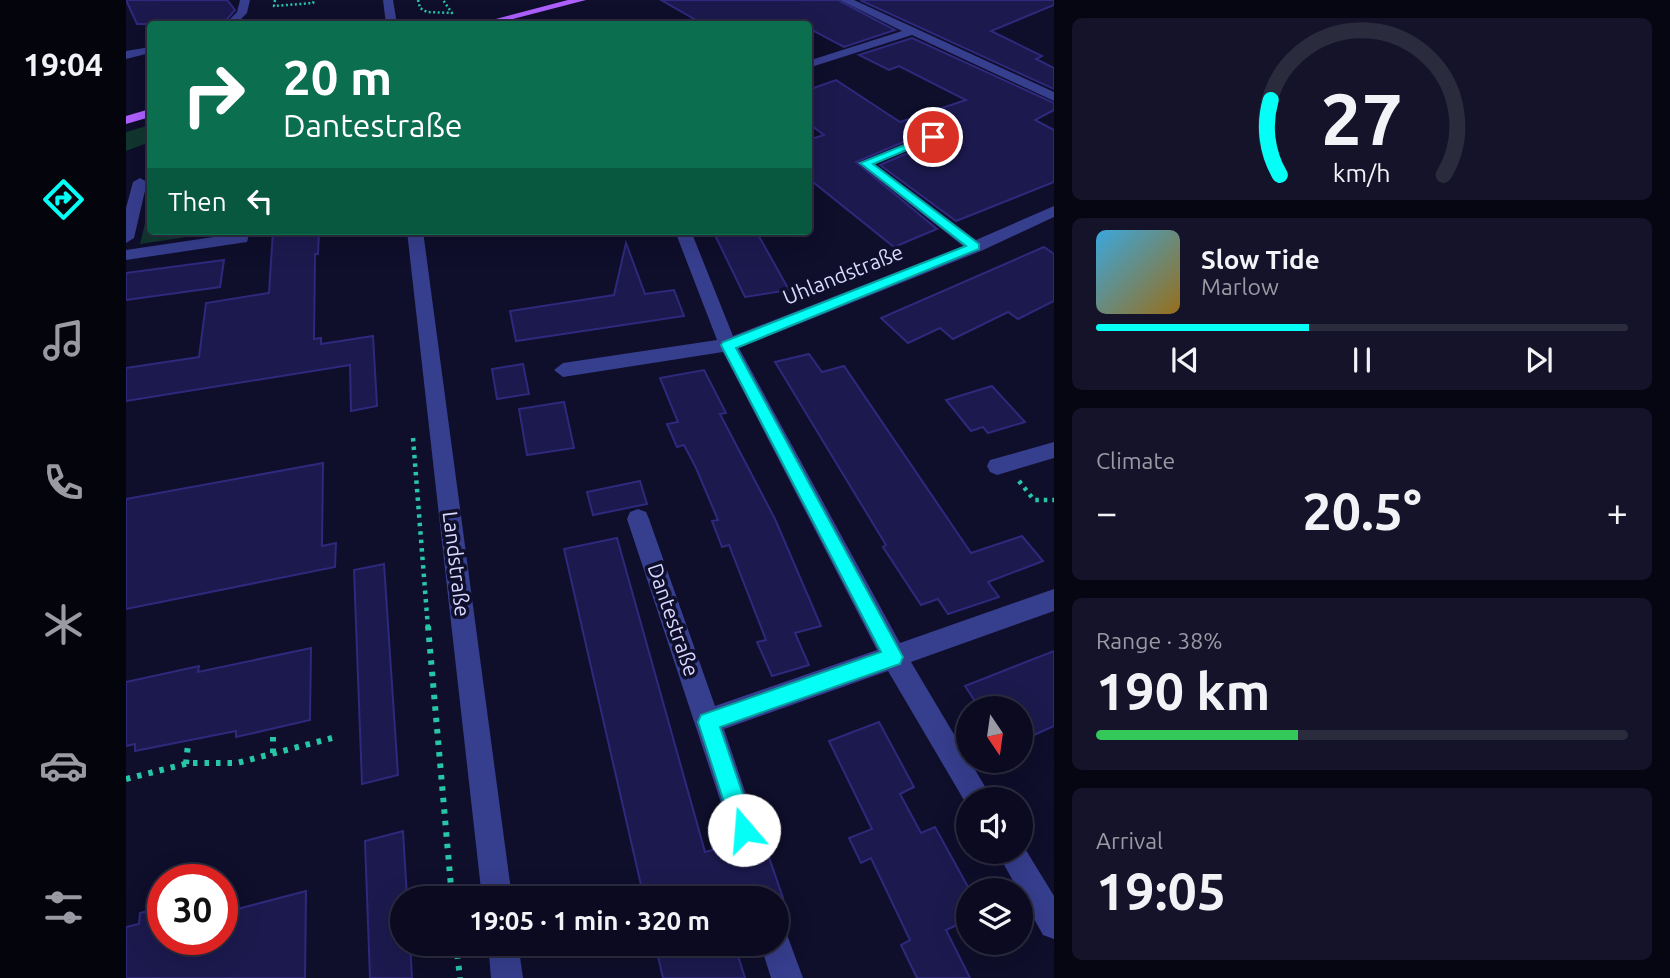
<!DOCTYPE html>
<html lang="en">
<head>
<meta charset="utf-8">
<style>
	:root { --surface:#0b0a20; --page:#141329; --text:#f1f3f6; --muted:#9a9aa5; --line:#2b2b3e; --accent:#05fff6 }
	body { margin:0; font-family:Ubuntu,sans-serif; background:var(--page); color:var(--text); height:100vh; display:flex; flex-direction:column; font-size:26px; white-space:nowrap }
	* { box-sizing:border-box; margin:0 }
	p { font-size:23px; color:var(--muted) }
	.icon { flex:none; width:38px; height:38px; fill:none; stroke:currentColor; stroke-width:2; stroke-linecap:round; stroke-linejoin:round }
	.map { position:relative; flex:1; overflow:hidden }
	.side { display:flex; flex-direction:column; gap:18px; padding:18px; background:#060612; width:616px }
	.side>* { flex:none }
	.hud { position:absolute; left:21px; top:21px; width:665px; height:214px; border-radius:7px; box-shadow:0 7px 28px #0002,0 0 0 2px var(--line); background:#0b6e4f; color:#fff; overflow:hidden }
	.needle { width:46px; rotate:167deg }
	.buttons { position:absolute; left:830px; top:696px; display:grid; gap:14px }
	.buttons a { display:grid; place-items:center; width:77px; height:77px; border-radius:50%; background:var(--surface); box-shadow:0 7px 28px #0002,0 0 0 2px var(--line); font-size:35px }
	.speed { position:absolute; left:21px; top:864px; display:flex; gap:14px; font-size:35px; font-weight:700; text-align:center }
	.speed>* { display:grid; place-content:center; width:91px; height:91px; border-radius:50%; background:var(--surface); box-shadow:0 7px 28px #0002,0 0 0 2px var(--line); line-height:1 }
	.speed .limit { border:10px solid #d22; background:#fff; color:#111 }
	.pin { position:absolute; display:grid; place-items:center; width:60px; height:60px; color:#fff; margin:-30px; border:4px solid #fff; border-radius:50%; box-shadow:0 2px 7px #0007 }
	.me { position:absolute; width:77px; margin:-38px; rotate:342deg; stroke-linejoin:round; filter:drop-shadow(0 0 5px #0008) }
	.turn { display:flex; align-items:center; gap:24px; height:147px; padding:0 21px; font-size:32px }
	.turn .icon { width:91px; height:91px; stroke-width:2.5 }
	.turn b { display:block; font-size:49px; line-height:60px }
	.then { display:flex; align-items:center; height:66px; padding:0 21px; background:#0003; gap:14px; font-size:26px }
	.big { font-size:52px; font-weight:600; line-height:1.1 }
	.side .widget { flex:1; display:flex; flex-direction:column; justify-content:center; gap:10px; min-width:0; padding:0 24px; border-radius:10px; background:var(--page) }
	.side .dial { align-items:center; gap:0 }
	.dial svg { height:182px; overflow:visible; fill:none; stroke:var(--line); stroke-width:7; stroke-linecap:round; text-anchor:middle }
	.dial text { fill:var(--text); stroke:none }
	.song { display:flex; align-items:center; gap:21px }
	.cover { width:84px; height:84px; border-radius:10px; background:linear-gradient(135deg,hsl(200 70% 55%),hsl(40 70% 35%)) }
	.played { height:7px; border-radius:4px; background:linear-gradient(90deg,var(--accent) 40%,var(--line) 40%) }
	.keys { display:flex; justify-content:space-around; direction:ltr }
	.heat { display:flex; justify-content:space-between; align-items:center; font-size:38px; direction:ltr }
	.charge { height:10px; border-radius:5px; background:linear-gradient(90deg,#34c759 38%,var(--line) 0) }
	.trip { position:absolute; left:264px; top:886px; width:399px; height:70px; border-radius:35px; background:var(--surface); box-shadow:0 7px 28px #0002,0 0 0 2px var(--line); font-weight:600; line-height:70px; text-align:center }
	main { display:flex; flex:1; min-height:0 }
	.dock { display:flex; flex-direction:column; width:126px; justify-content:space-around; align-items:center; background:#04040d; color:var(--muted) }
	.dock .icon { width:49px; height:49px }
	.dock .current { color:var(--accent) }
	.dock b { font-size:32px; color:var(--text) }
	.map>svg:first-child { display:block }
	.green { fill:#11362f }
	.building { fill:#1c194e; stroke:#2e297c; stroke-width:2 }
	.lines { fill:none; stroke-linecap:round; stroke-linejoin:round }
	.path-far2 { stroke:#26c6a7; stroke-width:2.5; stroke-dasharray:2 2.5; stroke-linecap:butt }
	.path-far1 { stroke:#26c6a7; stroke-width:4.5; stroke-dasharray:3.5 5; stroke-linecap:butt }
	.path { stroke:#26c6a7; stroke-width:6; stroke-dasharray:4.5 7; stroke-linecap:butt }
	.minor { fill:#363e8e; fill-rule:evenodd }
	.major { fill:#ae60ff; fill-rule:evenodd }
	.route { fill:#05fff6; stroke:#03a6a0; stroke-width:2 }
	.labels { text-anchor:middle; stroke-width:7; stroke-linejoin:round; paint-order:stroke }
	.street-label { font-size:21px; fill:#d9d9ff; stroke:#0f0e2b }
</style>
</head>
<body>
<main>
<nav class="dock">
<b>19:04</b>
<svg class="icon current" aria-label="directions" viewBox="0 0 24 24"><path d="M12 3l9 9-9 9-9-9zM9 14v-3h6M13 9l2 2-2 2"/></svg>
<svg class="icon" aria-label="music" viewBox="0 0 24 24"><path d="M9 18V5l10-2v13"/><circle cx="6" cy="18" r="3"/><circle cx="16" cy="16" r="3"/></svg>
<svg class="icon" aria-label="phone" viewBox="0 0 24 24"><path d="M5 4h4l2 5-3 2q2 4 5 5l2-3 5 2v4C11 20 4 13 5 4z"/></svg>
<svg class="icon" aria-label="climate" viewBox="0 0 24 24"><path d="M12 3v18M4 7l16 10M4 17L20 7"/></svg>
<svg class="icon" aria-label="car" viewBox="0 0 24 24"><path d="M5 17H2v-5l4-1 3-4h7l3 4 3 1v5h-3M9 17h6M6 11h13"/><circle cx="7" cy="17" r="2"/><circle cx="17" cy="17" r="2"/></svg>
<svg class="icon" aria-label="filters" viewBox="0 0 24 24"><path d="M4 7h16M4 17h16"/><circle cx="9" cy="7" r="2"/><circle cx="15" cy="17" r="2"/></svg>
</nav>
<div class="map">
<svg width="928" height="978" viewBox="0 0 928 978">
	<rect width="100%" height="100%" fill="#0f0e2b"/>
	<g class="green">
		<path d="M24 125V142L0 151V132Z"/>
		<path d="M22 211H24V231H101L14 244Z"/>
	</g>
	<g class="building">
		<path d="M0 0H101L109 10 97 24H11Z"/>
		<path d="M535 0H712L769 30 718 47 682 28V24H577Z"/>
		<path d="M734 0H928V5L865 31 916 56 910 59 928 68V89Z"/>
		<path d="M786 38 928 103V110L909 120 928 130V182L830 221 754 165 816 138 815 134 801 132 730 162 811 229 768 247 682 178V140L698 135 682 123V90L710 80 774 122 840 100 773 66 763 70 733 55Z"/>
		<path d="M147 231H193L192 254H189L188 339 195 338V344L247 336 251 406 225 411 224 365 0 401V368L73 357 80 303 143 293Z"/>
		<path d="M587 231H630L663 290 619 297Z"/>
		<path d="M500 243 519 294 548 290 558 316 390 341 384 311 488 295Z"/>
		<path d="M918 247 928 254V301L892 319 882 312 827 339 814 328 782 343 755 318Z"/>
		<path d="M98 260 94 287 0 300V273Z"/>
		<path d="M683 354 696 372 718 366 845 553 896 536 917 561 862 582 873 597 822 614 812 599 795 605 757 547 760 545 649 362Z"/>
		<path d="M397 364 403 394 371 399 366 369Z"/>
		<path d="M578 370 600 413 594 414 649 519 695 626 669 633 683 665 646 676 631 642 640 640 603 545 596 547 586 521 592 520 570 468 558 445 551 447 541 424 552 422 534 378Z"/>
		<path d="M866 386 899 422 862 433 857 427 845 431 820 400Z"/>
		<path d="M438 402 448 448 401 455 393 409Z"/>
		<path d="M197 463 196 546 210 543 209 567 0 609V499Z"/>
		<path d="M514 481 521 504 467 515 461 492Z"/>
		<path d="M491 538 579 852 610 844 619 846 636 837 657 898H518L438 549Z"/>
		<path d="M258 564 272 775 236 784 228 570Z"/>
		<path d="M185 648 184 720 110 737V731L9 751V744L0 746V682L73 666 72 672Z"/>
		<path d="M928 651V726L906 736 894 719V709H854L839 686Z"/>
		<path d="M753 722 788 787 774 794 795 833 809 827 842 887V920L820 930 844 978H791L775 945 784 940 745 858 735 863 723 838 746 829 703 741Z"/>
		<path d="M277 831 281 898H276V943H284L286 978H244L239 841Z"/>
		<path d="M180 891 179 978H0V927L13 924 14 913 37 907V940H96V913Z"/>
		<path d="M529 943H608L619 978H537Z"/>
	</g>
	<g class="lines">
		<g class="path-far2">
			<path d="M149 0 148 6 187 3 188 0"/>
			<path d="M292 0 294 8 301 12 326 13 317 0"/>
			<path d="M284 21 297 24"/>
		</g>
		<g class="path-far1">
			<path d="M287 438 302 628"/>
			<path d="M893 481 908 500H928"/>
		</g>
		<g class="path">
			<path d="M302 626 326 898"/>
			<path d="M147 737V753"/>
			<path d="M60 764 62 744"/>
			<path d="M0 779 63 763H111L206 738"/>
			<path d="M330 943 334 978"/>
		</g>
		<g class="minor">
			<path d="M114 0H124L121 13 110 24H99L111 12Z"/>
			<path d="M257 0H267L271 24H260Z"/>
			<path d="M714 0H728L928 92V101L786 35 682 68V61L776 31Z"/>
			<path d="M24 47V53L0 59V51Z"/>
			<path d="M802 134 814 137 749 164 850 240 928 206V217L855 251 613 348 774 643 928 589V611L785 662 867 800H842V807L762 671 598 729 632 830 628 840 618 844 608 840 604 830 501 519 504 512 512 509 520 512 523 519 589 706 751 650 597 352 437 377 428 370 437 363 591 340 549 231H565L607 336 837 246 732 163Z"/>
			<path d="M14 178 21 182 8 238 0 243V208L7 182Z"/>
			<path d="M108 231H124L121 242 0 260V250L108 234Z"/>
			<path d="M281 231H297L386 898H356Z"/>
			<path d="M928 442V458L871 475 864 472 861 466 864 460Z"/>
			<path d="M895 842 928 896V939L917 935 871 852H894Z"/>
			<path d="M651 928 660 932 677 978H645L634 943H651Z"/>
			<path d="M362 943H392L397 978H365Z"/>
		</g>
		<g class="major">
			<path d="M442 0H460L368 24H351Z"/>
			<path d="M24 109V117L0 124V116Z"/>
		</g>
	</g>
	<path class="route" d="M803 135 812 137 747 164 853 244V249L610 348 777 657 774 664 768 666 594 727 629 830 626 838 618 841 611 838 607 830 572 722 575 715 755 652 595 345 597 342 840 246 734 163Z"/>
	<g class="labels">
		<g class="street-label">
			<text transform="translate(717 275) rotate(-22)" y="7">Uhlandstraße</text>
			<text transform="translate(330 564) rotate(83)" y="7">Landstraße</text>
			<text transform="translate(547 620) rotate(71)" y="7">Dantestraße</text>
		</g>
	</g>
</svg>
<div class="buttons">
<a><svg class="needle" viewBox="-14 -14 28 28"><path d="M0-13l5 13h-10z" fill="#e53935"/><path d="M0 13l5-13h-10z" fill="#9a9aa5"/></svg></a>
<a><svg class="icon" aria-label="sound" viewBox="0 0 24 24"><path d="M4 9h4l5-4v14l-5-4H4zM17 9q2 3 0 6"/></svg></a>
<a><svg class="icon" aria-label="layers" viewBox="0 0 24 24"><path d="M12 4l9 5-9 5-9-5zM3 14l9 5 9-5"/></svg></a>
</div>
<div class="speed"><div class="limit">30</div></div>
<div class="pin" style="left:807px;top:137px;background:#d93025"><svg class="icon" aria-label="arrive" viewBox="0 0 24 24"><path d="M6 21V4h12l-3 4 3 4H6"/></svg></div>
<svg class="me" style="left:618px;top:830px" viewBox="-20 -20 40 40"><circle r="19" fill="#fff"/><path d="M0-13L10 11 0 6-10 11z" fill="#05fff6"/></svg>
<div class="trip">19:05 · 1 min · 320 m</div>
<div class="hud">
<div class="turn"><svg class="icon" aria-label="right" viewBox="0 0 24 24"><path d="M7 20v-9h11M14 6l5 5-5 5"/></svg><div><b>20 m</b>Dantestraße</div></div>
<div class="then">Then<svg class="icon" aria-label="left" viewBox="0 0 24 24"><path d="M17 20v-9H6M10 6l-5 5 5 5"/></svg></div>
</div>
</div>
<section class="side">
<div class="widget dial"><svg viewBox="0 0 100 80">
<path d="M14 69A42 42 0 1 1 86 69"/>
<path d="M14 69A42 42 0 0 1 10 36" stroke="#05fff6"/>
<text x="50" y="56" font-size="32" font-weight="700">27</text>
<text x="50" y="72" font-size="11">km/h</text>
</svg></div>
<div class="widget">
<div class="song"><i class="cover"></i><div><b>Slow Tide</b><p>Marlow</p></div></div>
<div class="played"></div>
<div class="keys"><svg class="icon" aria-label="previous" viewBox="0 0 24 24"><path d="M18 5L8 12l10 7zM5 5v14"/></svg><svg class="icon" aria-label="pause" viewBox="0 0 24 24"><path d="M8 5v14M16 5v14"/></svg><svg class="icon" aria-label="next" viewBox="0 0 24 24"><path d="M6 5l10 7-10 7zM19 5v14"/></svg></div>
</div>
<div class="widget"><p>Climate</p>
<div class="heat"><a>−</a><b class="big">20.5°</b><a>+</a></div>
</div>
<div class="widget"><p>Range · 38%</p><b class="big">190 km</b><div class="charge"></div></div>
<div class="widget"><p>Arrival</p><b class="big">19:05</b></div>
</section>
</main>
</body>
</html>
